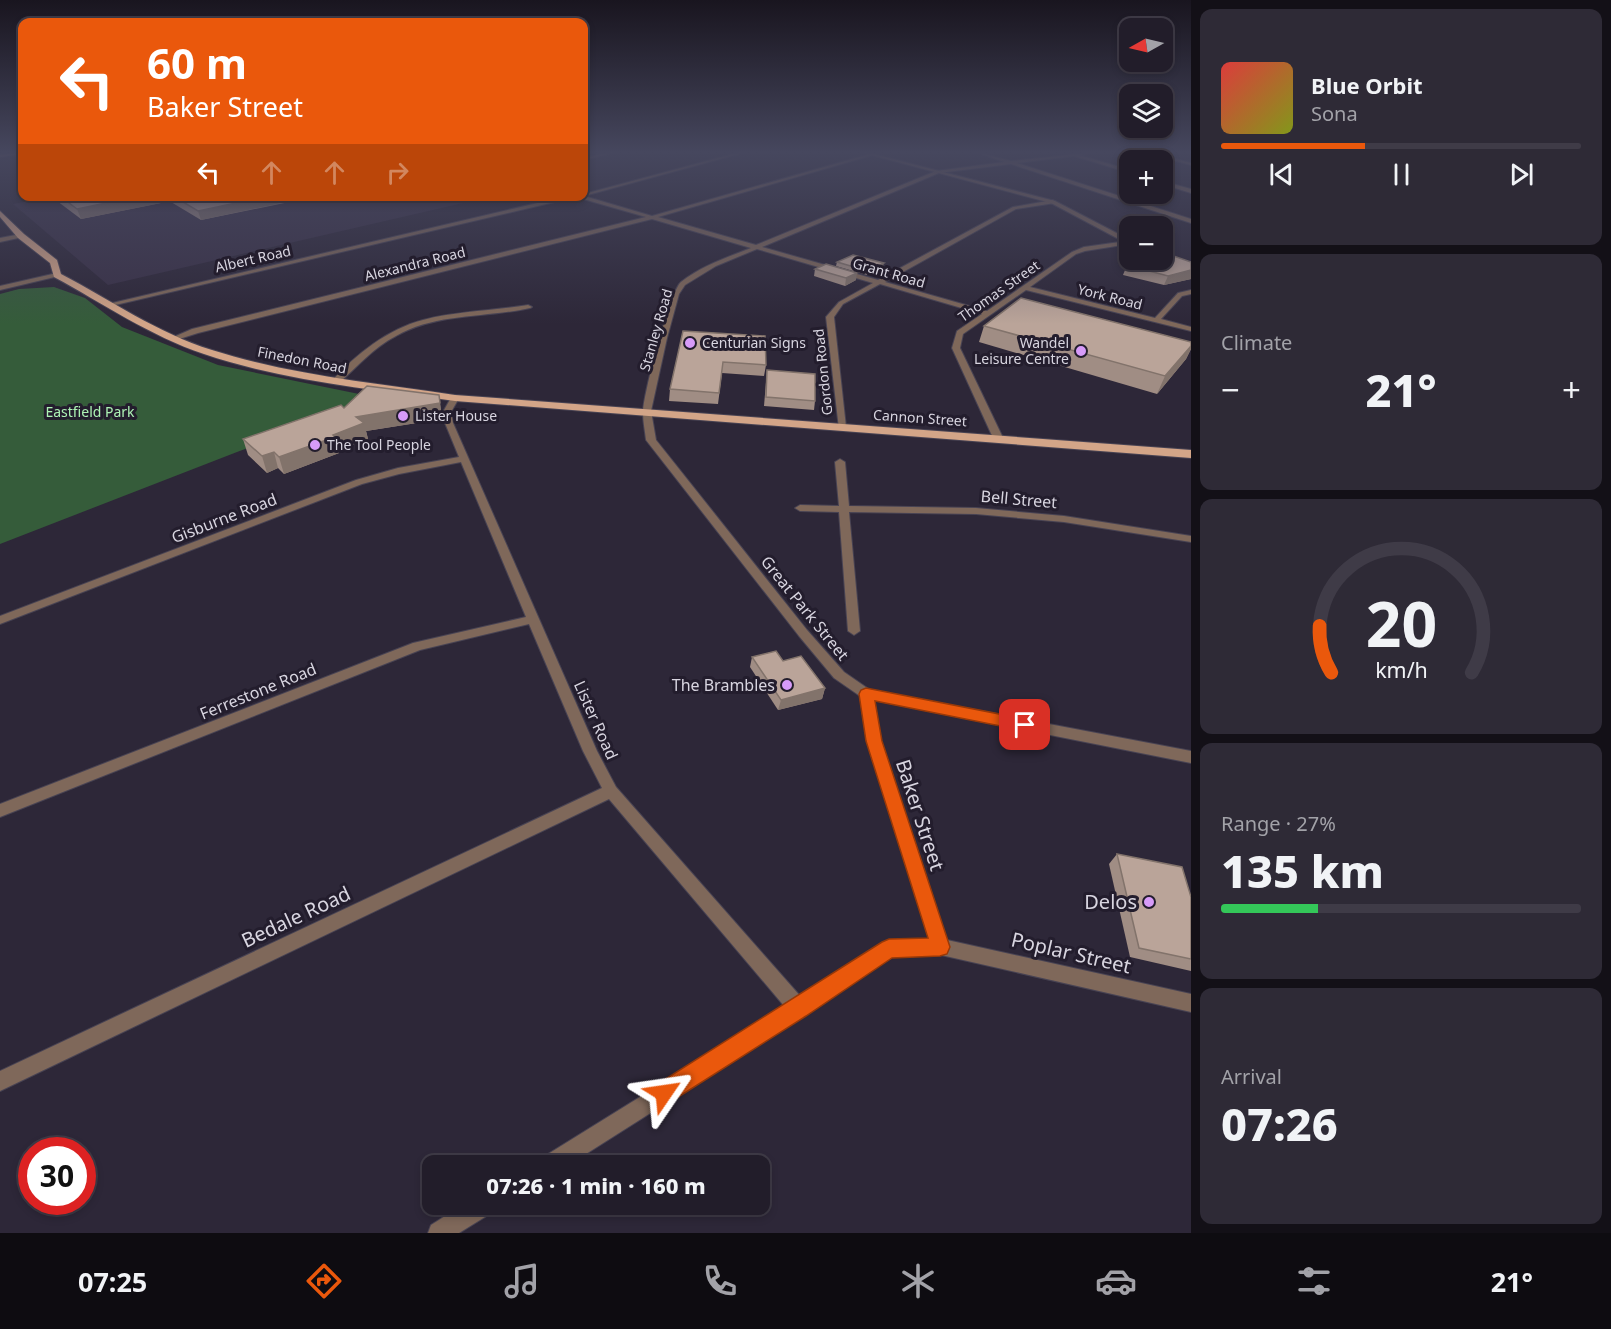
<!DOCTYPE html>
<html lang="en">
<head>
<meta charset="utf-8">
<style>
	:root { --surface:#221d2a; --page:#2e2a36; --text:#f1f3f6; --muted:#a2a2a8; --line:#3f3b47; --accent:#ea580c }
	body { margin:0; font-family:"Noto Sans",sans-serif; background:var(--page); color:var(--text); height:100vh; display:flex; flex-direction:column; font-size:22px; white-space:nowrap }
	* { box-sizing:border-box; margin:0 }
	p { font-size:20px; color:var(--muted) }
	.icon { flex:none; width:33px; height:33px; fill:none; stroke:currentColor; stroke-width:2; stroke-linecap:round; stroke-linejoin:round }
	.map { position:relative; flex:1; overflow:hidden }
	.sheet { display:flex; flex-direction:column; gap:9px; padding:9px; background:#131017; width:420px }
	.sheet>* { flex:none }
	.top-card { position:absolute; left:18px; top:18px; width:570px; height:183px; border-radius:12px; box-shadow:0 3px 9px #0003,0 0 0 2px var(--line); background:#ea580c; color:#fff; overflow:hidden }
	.needle { width:39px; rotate:262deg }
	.buttons { position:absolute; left:1119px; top:18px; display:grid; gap:12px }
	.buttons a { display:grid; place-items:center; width:54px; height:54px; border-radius:12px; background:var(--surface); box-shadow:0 3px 9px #0003,0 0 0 2px var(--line); font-size:30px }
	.speed { position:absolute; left:18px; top:1137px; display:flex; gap:12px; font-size:30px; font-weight:700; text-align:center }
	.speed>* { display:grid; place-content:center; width:78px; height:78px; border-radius:50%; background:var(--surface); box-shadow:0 3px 9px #0003,0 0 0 2px var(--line); line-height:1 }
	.speed .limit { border:9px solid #d22; background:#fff; color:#111 }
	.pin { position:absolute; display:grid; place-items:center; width:51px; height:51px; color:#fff; margin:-26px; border-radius:12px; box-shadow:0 3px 9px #0006 }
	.me { position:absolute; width:66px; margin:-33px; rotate:58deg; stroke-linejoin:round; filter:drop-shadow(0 0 4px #0008) }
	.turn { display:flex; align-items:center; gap:21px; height:126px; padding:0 30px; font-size:27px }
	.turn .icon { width:78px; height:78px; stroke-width:2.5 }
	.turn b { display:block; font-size:42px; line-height:51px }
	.lanes { display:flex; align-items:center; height:57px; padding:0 30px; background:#0003; justify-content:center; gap:30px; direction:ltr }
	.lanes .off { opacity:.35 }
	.big { font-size:45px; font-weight:800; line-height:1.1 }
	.sheet .tile { flex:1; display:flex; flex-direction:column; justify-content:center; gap:9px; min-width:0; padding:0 21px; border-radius:12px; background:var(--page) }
	.sheet .dial { align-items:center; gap:0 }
	.dial svg { height:156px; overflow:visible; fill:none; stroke:var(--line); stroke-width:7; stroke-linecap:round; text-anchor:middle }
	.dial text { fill:var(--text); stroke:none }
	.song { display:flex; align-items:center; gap:18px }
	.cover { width:72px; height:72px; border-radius:9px; background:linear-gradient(135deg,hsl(0 70% 55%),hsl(70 70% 35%)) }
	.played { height:6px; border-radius:3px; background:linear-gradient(90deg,var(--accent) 40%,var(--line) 40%) }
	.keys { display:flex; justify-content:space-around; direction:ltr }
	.heat { display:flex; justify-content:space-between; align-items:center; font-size:33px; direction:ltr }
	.charge { height:9px; border-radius:4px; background:linear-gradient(90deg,#34c759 27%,var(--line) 0) }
	.trip { position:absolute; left:422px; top:1155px; width:348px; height:60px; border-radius:12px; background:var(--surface); box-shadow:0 3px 9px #0003,0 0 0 2px var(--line); font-weight:800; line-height:60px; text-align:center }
	.tabs { display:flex; height:96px; justify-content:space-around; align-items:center; background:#0e0c11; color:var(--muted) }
	.tabs .icon { width:42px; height:42px }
	.tabs .on { color:var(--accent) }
	.tabs b { font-size:27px; color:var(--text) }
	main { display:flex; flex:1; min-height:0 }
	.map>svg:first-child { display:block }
	.built { fill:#393147 }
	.green { fill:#355c3a }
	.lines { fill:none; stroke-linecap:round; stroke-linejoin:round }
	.minor-casing { stroke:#484353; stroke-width:2 }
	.tertiary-casing { stroke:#484353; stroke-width:2 }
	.secondary-casing { stroke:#484353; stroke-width:2 }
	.primary-casing { stroke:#484353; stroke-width:2 }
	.minor { fill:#7f685a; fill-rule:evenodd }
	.tertiary { fill:#7f685a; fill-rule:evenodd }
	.secondary { fill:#af8b74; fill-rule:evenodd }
	.primary { fill:#d3a588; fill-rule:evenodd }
	.wall { fill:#a08d84 }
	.shaded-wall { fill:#82736b }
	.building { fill:#baa499; stroke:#82736b; stroke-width:1.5 }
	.route { fill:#ea580c; stroke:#983908; stroke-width:1.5 }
	.poi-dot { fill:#d79bf9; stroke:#231d2d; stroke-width:2 }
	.labels { text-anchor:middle; stroke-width:6; stroke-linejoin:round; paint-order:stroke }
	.far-street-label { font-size:14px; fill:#d8d5e0; stroke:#231d2d }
	.far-poi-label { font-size:14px; fill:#d8d5e0; stroke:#231d2d; text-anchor:start }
	.far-park-label { font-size:14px; fill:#adf3b4; stroke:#231d2d }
	.street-label { font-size:16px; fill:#d8d5e0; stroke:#231d2d }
	.poi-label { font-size:16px; fill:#d8d5e0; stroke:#231d2d; text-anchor:end }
	.near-street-label { font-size:20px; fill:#d8d5e0; stroke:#231d2d }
	.near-poi-label { font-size:20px; fill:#d8d5e0; stroke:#231d2d; text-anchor:end }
</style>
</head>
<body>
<main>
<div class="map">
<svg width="1191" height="1233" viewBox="0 0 1191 1233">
	<rect width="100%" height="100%" fill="#2d2738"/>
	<path class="built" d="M56 196H486L489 197 108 285 13 204Z"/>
	<path class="green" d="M54 287 85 298 122 327 218 365 359 394 342 414 237 452 0 544V294L19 289Z"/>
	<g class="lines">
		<g class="minor-casing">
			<g id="minor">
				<path d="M610 152H616L584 160V158Z"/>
				<path d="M740 152H746L584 196 652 216 873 153V155L658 217 756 245 936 171 1004 162 976 152 1011 161 1096 152 1079 155 1130 170V173L1074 156 1017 163 1191 219V223L1011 164 939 173 762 247 878 280 1013 207 1053 200 1055 203 1016 209 885 282 987 311 1072 252 1084 247 1127 241 1129 244 1085 251 1076 254 1030 287 1155 318 1178 293 1191 290V294L1182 296 1161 319 1191 327V331L1026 290 963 334 960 348 1004 440 1002 442H996L994 440 952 348 957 331 982 314 880 284 843 304 834 317 846 427 845 429H839L826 317 839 302 873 283 757 249 716 266 685 285 679 294 667 338 651 411 656 440 807 630 844 672 870 690 1191 751V763L874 700 881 741 947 940 1191 994V1012L941 955 892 957 805 1015 567 1166H537L540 1159 785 1007 609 799 0 1091V1071L602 788 583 751 529 624 420 650 0 817V804L413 643 526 617 461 462 399 474 362 484 0 624V616L356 480 398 468 459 457 445 423 443 412 452 396 455 395 459 398 451 412 453 423 597 751 616 787 801 997 883 943 889 941 930 939 867 741 860 696 834 678 799 636 646 440C645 431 643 422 643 413 643 396 670 291 681 282 701 266 728 257 751 248L652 219 198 333 173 341 169 339 192 329 646 217 576 197 111 306 108 304 567 196H584V194Z"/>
				<path d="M1143 152H1149L1191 163V165Z"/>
				<path d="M1162 181 1191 189V193L1162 184Z"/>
				<path d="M21 234 23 237 0 242V238Z"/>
				<path d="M528 305 532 307 530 308C486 318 436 313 396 336 374 347 357 367 339 383L332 381C356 354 388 329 423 320 457 311 493 311 528 305Z"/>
				<path d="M840 459 845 462 849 506 976 508 1064 516 1191 536V542L1064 522 976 514 849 512 860 631 854 635 848 631 839 512 800 511 795 508 800 505 839 506 835 462Z"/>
				<path d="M464 1204H496L493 1212 459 1233H428L431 1225Z"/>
			</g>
		</g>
		<g class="tertiary-casing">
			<g id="tertiary">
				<path d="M860 152H866L1055 201 1130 240V245L1051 203Z"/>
				<path d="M57 273 60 275 59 276 0 290V286Z"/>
			</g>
		</g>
		<g class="secondary-casing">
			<path id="secondary" d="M22 152V154L0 157V155Z"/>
		</g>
		<g class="primary-casing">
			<path id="primary" d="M0 211 24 234 57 260 61 274C111 300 157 333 212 350 290 375 374 383 455 395L1191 450V458L455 401C371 389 284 381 204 354 150 336 104 304 54 277L50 263 18 238 0 217Z"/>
		</g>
		<use href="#minor" class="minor"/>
		<use href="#tertiary" class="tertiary"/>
		<use href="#secondary" class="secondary"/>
		<use href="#primary" class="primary"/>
	</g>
	<g class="wall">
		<path d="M55 196 314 197 201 220 171 202V201L81 219 57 201Z"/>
		<path d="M837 262 883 267 867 275 836 266Z"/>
		<path d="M1191 262V279L1164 285 1123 275 1127 265Z"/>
		<path d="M815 269 856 280 845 286 814 276Z"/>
		<path d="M984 326 1191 342V349L1186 359 1157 394 979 342Z"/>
		<path d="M683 331 766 365 764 376 722 373 718 404 669 401 670 389Z"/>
		<path d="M767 370 815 401 814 410 764 406Z"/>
		<path d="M439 395 442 419 366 431 368 439 338 450 339 453 284 474 278 468 267 473 248 455 243 439 344 408Z"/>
		<path d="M752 657 783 661 825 688 822 699 778 710 750 667Z"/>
		<path d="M1117 854 1191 897V971L1130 957 1109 864Z"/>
	</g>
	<g class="shaded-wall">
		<path d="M140 196H170L171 201 81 219 77 209Z"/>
		<path d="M269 196H314L201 220 198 211Z"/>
		<path d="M884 263 883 267 867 275 868 271Z"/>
		<path d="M1191 270V279L1164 285 1168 276Z"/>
		<path d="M857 273 856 280 845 286 846 278Z"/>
		<path d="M1191 346V349L1186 359 1157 394 1165 376Z"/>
		<path d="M439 395 442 419 366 431 368 439 338 450 339 453 284 474 279 457 333 435 356 417Z"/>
		<path d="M274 452 278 468 267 473 262 456Z"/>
		<path d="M825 688 822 699 778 710 781 700Z"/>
	</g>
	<g class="building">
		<path d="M60 196H140L77 209Z"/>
		<path d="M173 196H269L198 211Z"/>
		<path d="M1162 252 1191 262V270L1168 276 1127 265 1132 260H1162Z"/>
		<path d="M853 255 884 263 868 271 837 262Z"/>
		<path d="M826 264 857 273 846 278 815 269Z"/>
		<path d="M1021 298 1191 342V346L1165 376 984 326Z"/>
		<path d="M683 331 765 336 766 365 723 362 719 393 670 389Z"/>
		<path d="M767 370 815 374V401L766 397Z"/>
		<path d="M367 386 439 395 440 403 356 417 364 423 333 435 335 437 279 457 274 452 262 456 243 439 341 405 344 408Z"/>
		<path d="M776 651 783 661 801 656 825 688 781 700 752 657Z"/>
		<path d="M1117 854 1182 867 1191 897V959L1139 948Z"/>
	</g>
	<linearGradient id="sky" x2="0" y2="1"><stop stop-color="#19151f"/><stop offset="0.47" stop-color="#46475e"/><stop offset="1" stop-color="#46475e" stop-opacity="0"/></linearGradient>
	<rect width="1191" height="324" fill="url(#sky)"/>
	<path class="route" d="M866 688 1025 719 1031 721 1033 725 1031 729 1025 731 875 701 882 741 950 947 947 954 940 956 892 958 806 1016 672 1101 664 1104 656 1101 652 1093 656 1085 882 942 889 939 928 938 866 741 859 694 861 690Z"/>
	<g class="poi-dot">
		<circle cx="690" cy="343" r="6"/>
		<circle cx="1081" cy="351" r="6"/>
		<circle cx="403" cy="416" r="6"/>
		<circle cx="315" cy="445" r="6"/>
		<circle cx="787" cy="685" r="6"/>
		<circle cx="1149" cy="902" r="6"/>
	</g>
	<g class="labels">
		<g class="far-street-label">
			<text transform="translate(253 259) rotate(-13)" y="5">Albert Road</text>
			<text transform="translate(415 264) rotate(-14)" y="5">Alexandra Road</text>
			<text transform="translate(889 273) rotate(16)" y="5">Grant Road</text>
			<text transform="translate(999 291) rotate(-35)" y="5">Thomas Street</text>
			<text transform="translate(1110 297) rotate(14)" y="5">York Road</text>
			<text transform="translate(656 330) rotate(-74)" y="5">Stanley Road</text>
			<text transform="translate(302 360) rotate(11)" y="5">Finedon Road</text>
			<text transform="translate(823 372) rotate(-96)" y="5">Gordon Road</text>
			<text transform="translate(920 418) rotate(4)" y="5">Cannon Street</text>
		</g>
		<g class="far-poi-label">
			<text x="702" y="348">Centurian Signs</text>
			<text x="1069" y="348" text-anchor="end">Wandel<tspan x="1069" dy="16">Leisure Centre</tspan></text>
			<text x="415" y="421">Lister House</text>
			<text x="327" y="450">The Tool People</text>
		</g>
		<g class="far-park-label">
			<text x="90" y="417">Eastfield Park</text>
		</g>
		<g class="street-label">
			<text transform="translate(1019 499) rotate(5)" y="6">Bell Street</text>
			<text transform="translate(224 518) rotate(-21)" y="6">Gisburne Road</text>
			<text transform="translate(805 608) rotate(51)" y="6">Great Park Street</text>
			<text transform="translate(258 691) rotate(-22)" y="6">Ferrestone Road</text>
			<text transform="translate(596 720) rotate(66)" y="6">Lister Road</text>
		</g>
		<g class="poi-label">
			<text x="775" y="691">The Brambles</text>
		</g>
		<g class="near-street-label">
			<text transform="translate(920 815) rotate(72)" y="7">Baker Street</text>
			<text transform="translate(296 917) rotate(-25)" y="7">Bedale Road</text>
			<text transform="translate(1071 953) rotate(13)" y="7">Poplar Street</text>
		</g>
		<g class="near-poi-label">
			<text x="1137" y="909">Delos</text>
		</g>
	</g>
</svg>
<div class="buttons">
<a><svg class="needle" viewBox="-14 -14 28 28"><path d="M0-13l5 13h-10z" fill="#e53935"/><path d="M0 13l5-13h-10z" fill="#a2a2a8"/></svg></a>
<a><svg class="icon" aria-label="layers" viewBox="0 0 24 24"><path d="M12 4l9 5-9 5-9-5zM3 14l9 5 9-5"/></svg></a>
<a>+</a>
<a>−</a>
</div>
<div class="speed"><div class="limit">30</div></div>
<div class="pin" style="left:1025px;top:725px;background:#d93025"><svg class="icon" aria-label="arrive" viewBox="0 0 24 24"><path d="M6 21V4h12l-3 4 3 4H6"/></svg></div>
<svg class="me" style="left:664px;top:1093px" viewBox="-20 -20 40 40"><path d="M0-17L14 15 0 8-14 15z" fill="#ea580c" stroke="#fff" stroke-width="4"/></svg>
<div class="trip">07:26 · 1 min · 160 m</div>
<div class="top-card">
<div class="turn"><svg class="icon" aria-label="left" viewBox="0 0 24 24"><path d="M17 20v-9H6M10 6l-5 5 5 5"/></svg><div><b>60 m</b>Baker Street</div></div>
<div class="lanes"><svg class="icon" aria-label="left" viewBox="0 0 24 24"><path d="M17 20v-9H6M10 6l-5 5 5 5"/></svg><svg class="icon off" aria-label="ahead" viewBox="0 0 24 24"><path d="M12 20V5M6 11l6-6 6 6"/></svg><svg class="icon off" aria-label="ahead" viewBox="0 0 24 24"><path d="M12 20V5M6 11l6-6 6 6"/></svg><svg class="icon off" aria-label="right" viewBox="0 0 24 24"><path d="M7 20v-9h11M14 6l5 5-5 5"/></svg></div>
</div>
</div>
<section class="sheet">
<div class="tile">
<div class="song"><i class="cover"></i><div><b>Blue Orbit</b><p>Sona</p></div></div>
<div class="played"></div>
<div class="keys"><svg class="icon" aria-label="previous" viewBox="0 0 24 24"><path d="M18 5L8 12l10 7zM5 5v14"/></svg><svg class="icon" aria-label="pause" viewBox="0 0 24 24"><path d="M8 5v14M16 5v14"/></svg><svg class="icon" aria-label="next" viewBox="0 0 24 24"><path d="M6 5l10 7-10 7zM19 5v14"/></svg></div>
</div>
<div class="tile"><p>Climate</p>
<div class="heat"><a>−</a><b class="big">21°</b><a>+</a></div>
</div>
<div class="tile dial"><svg viewBox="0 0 100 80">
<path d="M14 69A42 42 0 1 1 86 69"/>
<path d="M14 69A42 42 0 0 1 8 45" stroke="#ea580c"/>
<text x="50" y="56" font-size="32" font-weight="700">20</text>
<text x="50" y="72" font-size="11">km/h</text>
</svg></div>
<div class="tile"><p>Range · 27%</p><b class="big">135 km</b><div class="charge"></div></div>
<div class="tile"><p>Arrival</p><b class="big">07:26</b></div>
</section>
</main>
<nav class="tabs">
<b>07:25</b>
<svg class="icon on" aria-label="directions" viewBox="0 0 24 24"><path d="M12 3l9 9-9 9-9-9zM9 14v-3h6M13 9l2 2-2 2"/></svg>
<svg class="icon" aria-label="music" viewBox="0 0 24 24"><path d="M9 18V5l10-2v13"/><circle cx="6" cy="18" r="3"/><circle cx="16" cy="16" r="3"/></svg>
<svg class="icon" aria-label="phone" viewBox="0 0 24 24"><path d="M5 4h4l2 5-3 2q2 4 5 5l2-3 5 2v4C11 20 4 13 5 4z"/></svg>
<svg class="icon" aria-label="climate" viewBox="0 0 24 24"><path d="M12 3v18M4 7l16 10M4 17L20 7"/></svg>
<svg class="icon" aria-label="car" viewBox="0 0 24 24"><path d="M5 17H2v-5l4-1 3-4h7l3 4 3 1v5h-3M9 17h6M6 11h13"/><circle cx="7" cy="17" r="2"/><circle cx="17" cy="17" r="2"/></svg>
<svg class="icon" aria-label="filters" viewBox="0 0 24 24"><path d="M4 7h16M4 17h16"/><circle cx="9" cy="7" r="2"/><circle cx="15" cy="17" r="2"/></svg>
<b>21°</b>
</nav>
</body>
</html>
